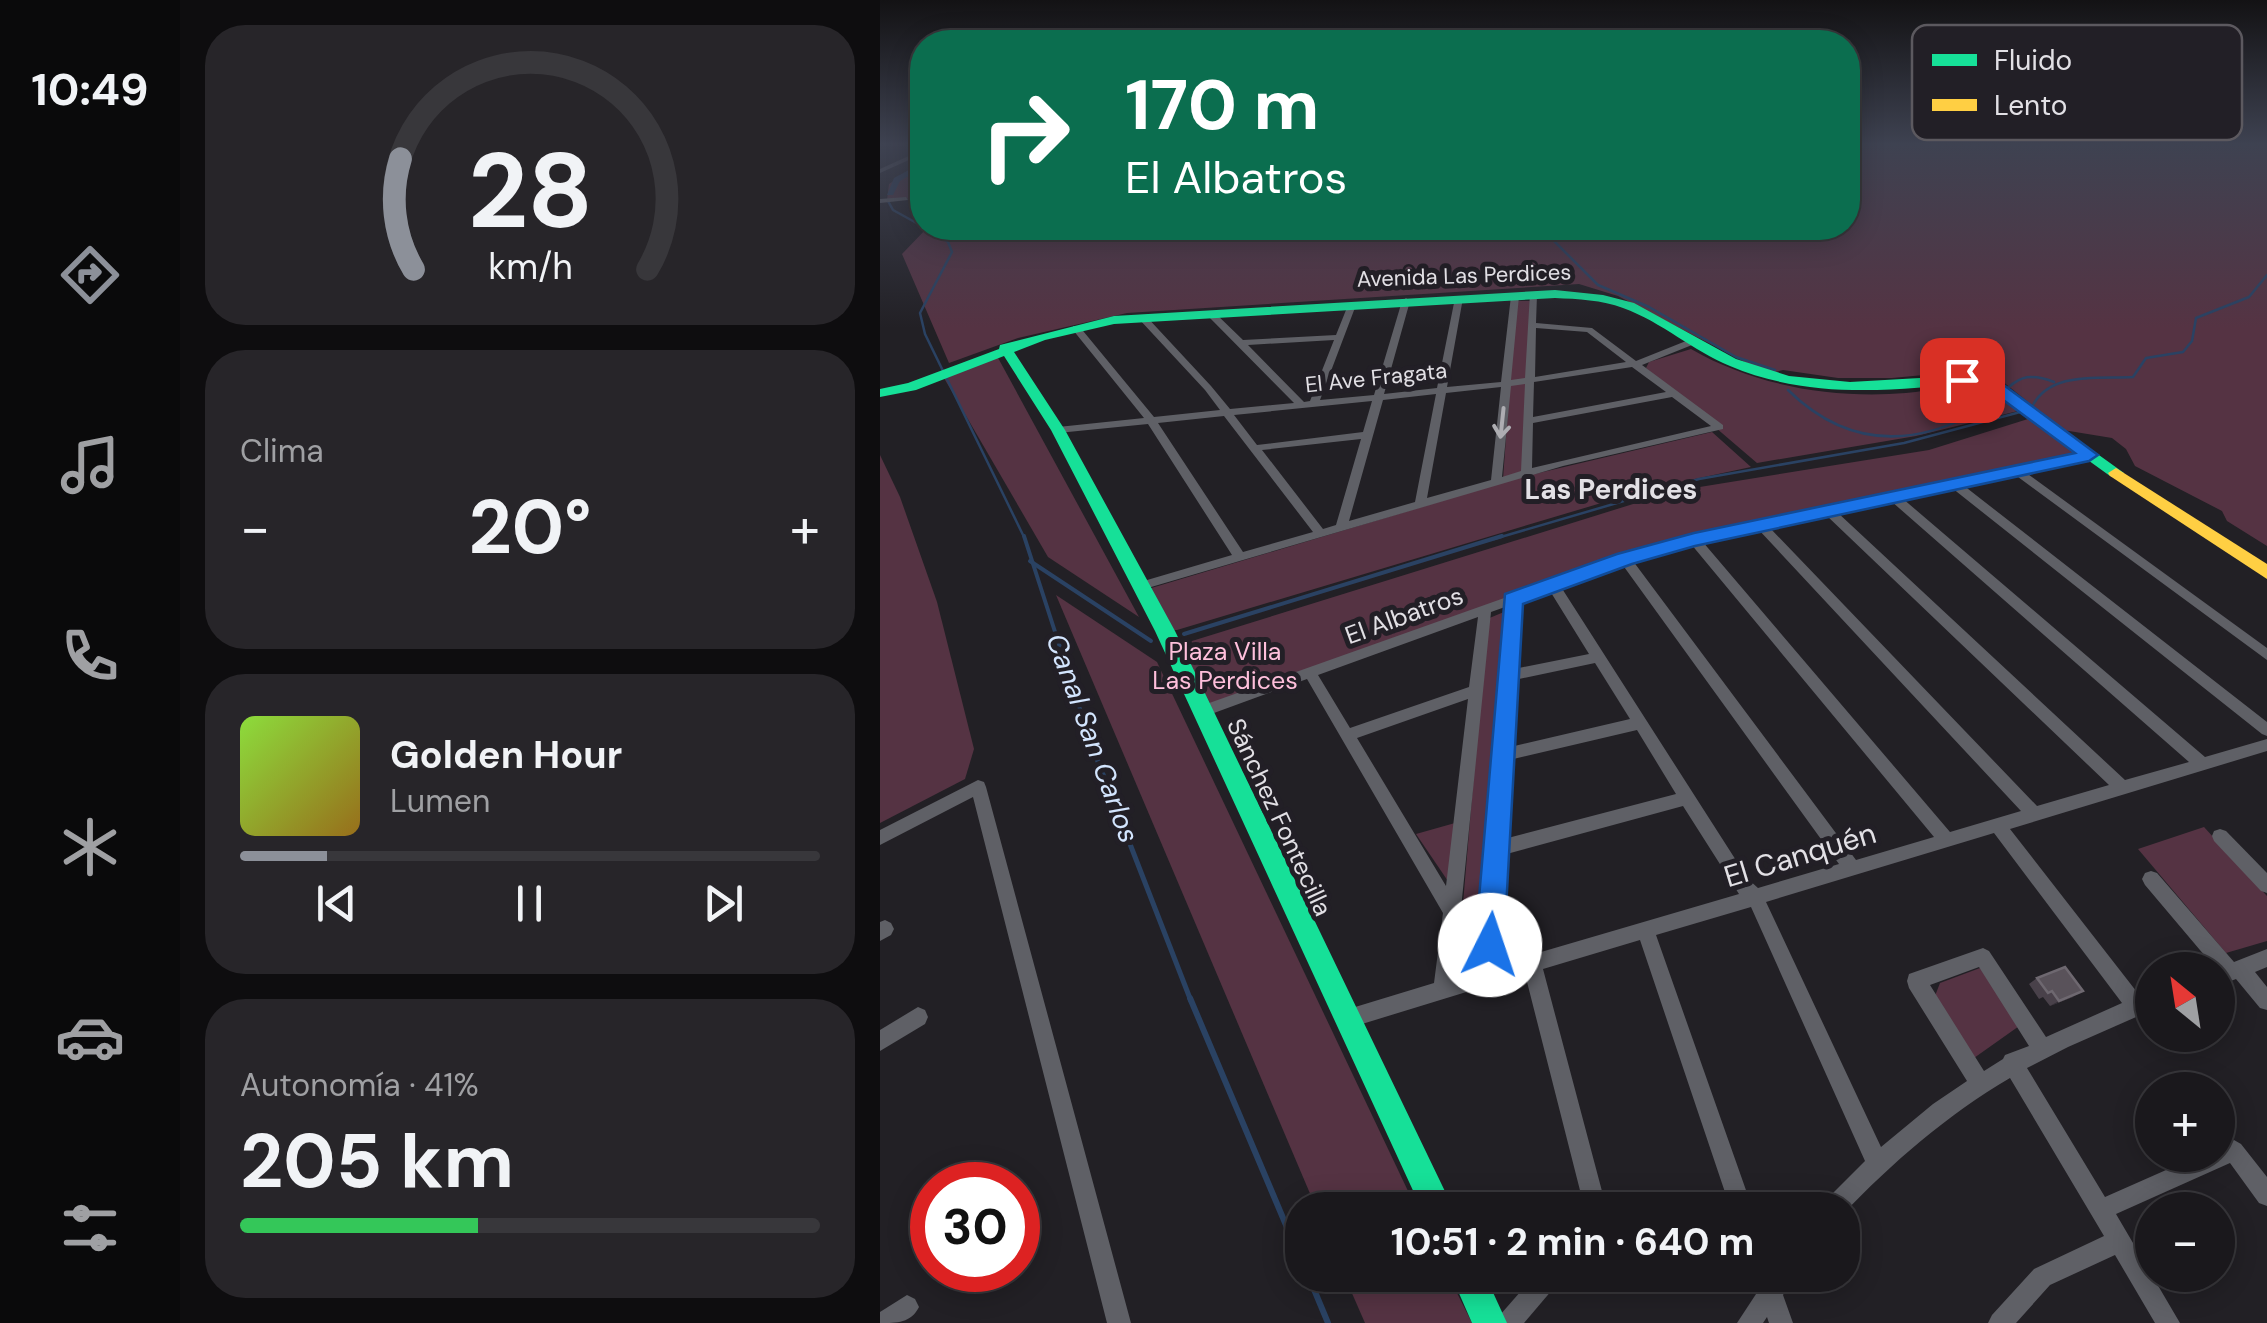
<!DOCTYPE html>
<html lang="es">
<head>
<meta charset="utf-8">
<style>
	:root { --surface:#1a181c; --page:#272529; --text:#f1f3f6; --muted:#9fa0a3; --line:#38373b; --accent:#8c9099 }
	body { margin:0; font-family:"DM Sans",sans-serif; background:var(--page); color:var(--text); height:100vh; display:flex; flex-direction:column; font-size:38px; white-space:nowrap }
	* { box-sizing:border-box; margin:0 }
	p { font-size:32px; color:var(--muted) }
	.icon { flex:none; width:55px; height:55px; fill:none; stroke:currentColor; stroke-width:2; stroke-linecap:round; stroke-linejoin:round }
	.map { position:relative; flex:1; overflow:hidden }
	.drawer { display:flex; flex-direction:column; gap:25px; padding:25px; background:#0e0d0f; width:700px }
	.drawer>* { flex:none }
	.hud { position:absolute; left:30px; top:30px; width:950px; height:210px; border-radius:40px; box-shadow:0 5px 25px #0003,0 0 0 2px var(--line); background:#0b6e4f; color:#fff; overflow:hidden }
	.needle { width:65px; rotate:330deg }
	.controls { position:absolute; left:1255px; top:952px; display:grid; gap:20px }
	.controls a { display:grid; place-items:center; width:100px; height:100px; border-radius:50%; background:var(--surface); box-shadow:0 5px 25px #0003,0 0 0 2px var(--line); font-size:50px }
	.speed { position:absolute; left:30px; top:1162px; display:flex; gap:20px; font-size:50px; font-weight:700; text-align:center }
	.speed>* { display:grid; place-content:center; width:130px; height:130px; border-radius:50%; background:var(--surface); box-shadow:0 5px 25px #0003,0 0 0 2px var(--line); line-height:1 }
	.speed .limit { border:15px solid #d22; background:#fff; color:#111 }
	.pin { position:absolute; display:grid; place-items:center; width:85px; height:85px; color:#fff; margin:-42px; border-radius:20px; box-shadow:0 5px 15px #0006 }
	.me { position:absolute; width:110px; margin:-55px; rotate:4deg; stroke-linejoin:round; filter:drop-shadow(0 0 8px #0008) }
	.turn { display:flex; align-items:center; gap:35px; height:210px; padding:0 50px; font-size:45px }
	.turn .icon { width:130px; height:130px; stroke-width:2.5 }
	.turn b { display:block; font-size:70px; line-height:85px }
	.big { font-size:75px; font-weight:700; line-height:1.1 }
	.drawer .widget { flex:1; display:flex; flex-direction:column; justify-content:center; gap:15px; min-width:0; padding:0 35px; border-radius:40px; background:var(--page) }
	.drawer .dial { align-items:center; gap:0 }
	.dial svg { height:260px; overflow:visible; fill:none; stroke:var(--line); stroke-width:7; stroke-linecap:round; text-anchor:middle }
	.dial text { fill:var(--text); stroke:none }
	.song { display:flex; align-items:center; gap:30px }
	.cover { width:120px; height:120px; border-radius:15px; background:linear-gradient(135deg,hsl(90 70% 55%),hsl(40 70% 35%)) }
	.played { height:10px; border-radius:5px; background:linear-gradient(90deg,var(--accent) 15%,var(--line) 15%) }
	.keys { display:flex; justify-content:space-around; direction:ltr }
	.heat { display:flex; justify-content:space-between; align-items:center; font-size:55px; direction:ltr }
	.charge { height:15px; border-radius:8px; background:linear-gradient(90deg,#34c759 41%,var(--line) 0) }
	.trip { position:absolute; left:405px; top:1192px; width:575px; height:100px; border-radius:40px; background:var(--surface); box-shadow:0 5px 25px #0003,0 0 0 2px var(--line); font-weight:700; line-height:100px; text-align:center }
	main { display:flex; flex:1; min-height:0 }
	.tabs { display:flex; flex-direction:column; width:180px; justify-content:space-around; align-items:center; background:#0a0a0b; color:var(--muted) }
	.tabs .icon { width:70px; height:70px }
	.tabs .active { color:var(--accent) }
	.tabs b { font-size:45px; color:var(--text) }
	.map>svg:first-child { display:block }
	.green { fill:#553343 }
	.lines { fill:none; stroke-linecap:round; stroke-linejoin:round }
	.stream-far3 { stroke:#2a4263; stroke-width:2.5 }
	.stream-far2 { stroke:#2a4263; stroke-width:4 }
	.stream-far1 { stroke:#2a4263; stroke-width:5 }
	.stream { stroke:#2a4263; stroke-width:6 }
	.canal { fill:#2a4263; fill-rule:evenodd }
	.street { fill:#5f6066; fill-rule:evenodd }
	.fast { fill:#16e098; fill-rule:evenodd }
	.slow { fill:#ffcf43; fill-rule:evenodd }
	.wall { fill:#49414a }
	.shaded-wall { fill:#322d34 }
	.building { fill:#59525a; stroke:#6e6870; stroke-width:2.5 }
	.oneway { stroke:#aeadb2 }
	.route { fill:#1a73e8; stroke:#114b97; stroke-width:2.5 }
	.labels { text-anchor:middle; stroke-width:10; stroke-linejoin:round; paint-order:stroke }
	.far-street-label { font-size:22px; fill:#e2e0e5; stroke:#221f26 }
	.street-label { font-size:25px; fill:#e2e0e5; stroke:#221f26 }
	.park-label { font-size:25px; fill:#febfdb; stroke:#221f26 }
	.neighbourhood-label { font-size:28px; font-weight:bold; fill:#e2e0e5; stroke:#221f26 }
	.water-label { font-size:28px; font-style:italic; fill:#d3e5fe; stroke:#221f26 }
	.near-street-label { font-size:30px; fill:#e2e0e5; stroke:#221f26 }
	.key { fill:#221f26; stroke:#5c595f; stroke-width:2.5 }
	.key-label { font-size:28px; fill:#e2e0e5 }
</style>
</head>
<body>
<main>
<nav class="tabs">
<b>10:49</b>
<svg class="icon active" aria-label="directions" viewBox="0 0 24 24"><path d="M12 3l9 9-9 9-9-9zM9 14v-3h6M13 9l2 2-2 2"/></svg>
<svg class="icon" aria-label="music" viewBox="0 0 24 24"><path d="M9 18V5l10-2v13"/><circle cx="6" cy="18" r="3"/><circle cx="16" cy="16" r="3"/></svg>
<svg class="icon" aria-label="phone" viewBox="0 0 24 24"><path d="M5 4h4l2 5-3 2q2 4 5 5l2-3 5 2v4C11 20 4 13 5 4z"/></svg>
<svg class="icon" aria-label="climate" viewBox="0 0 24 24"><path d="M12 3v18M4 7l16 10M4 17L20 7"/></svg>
<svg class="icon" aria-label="car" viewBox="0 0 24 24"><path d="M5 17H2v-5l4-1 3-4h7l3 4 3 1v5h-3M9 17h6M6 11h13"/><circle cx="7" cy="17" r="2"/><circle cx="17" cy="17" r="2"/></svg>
<svg class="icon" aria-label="filters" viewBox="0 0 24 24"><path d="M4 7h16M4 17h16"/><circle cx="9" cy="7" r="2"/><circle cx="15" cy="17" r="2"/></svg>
</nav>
<section class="drawer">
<div class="widget dial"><svg viewBox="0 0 100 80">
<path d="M14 69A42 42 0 1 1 86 69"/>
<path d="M14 69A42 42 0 0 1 10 35" stroke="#8c9099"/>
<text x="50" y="56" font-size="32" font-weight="700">28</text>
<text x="50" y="72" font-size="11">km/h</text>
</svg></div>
<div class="widget"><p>Clima</p>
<div class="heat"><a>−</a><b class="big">20°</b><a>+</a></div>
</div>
<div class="widget">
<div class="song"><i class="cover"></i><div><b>Golden Hour</b><p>Lumen</p></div></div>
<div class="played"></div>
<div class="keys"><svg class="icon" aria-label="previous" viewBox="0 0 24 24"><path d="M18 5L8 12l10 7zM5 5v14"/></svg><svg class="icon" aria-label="pause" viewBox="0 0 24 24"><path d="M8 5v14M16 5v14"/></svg><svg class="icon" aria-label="next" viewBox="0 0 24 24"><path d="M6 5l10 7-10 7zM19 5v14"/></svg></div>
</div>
<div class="widget"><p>Autonomía · 41%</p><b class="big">205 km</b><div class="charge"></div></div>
</section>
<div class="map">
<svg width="1387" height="1323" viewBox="0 0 1387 1323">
	<rect width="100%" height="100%" fill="#222025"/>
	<g class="green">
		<path d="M968 143H1387V546L1347 521 1342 511 1255 466 1246 449 1232 438 1183 430 1107 369 1012 378H958L903 370 888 374 738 296 699 284 247 313 138 338 69 363 22 254 47 228H968Z"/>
		<path d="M42 163V204L38 198 7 200 9 184Z"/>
		<path d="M636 301H651L643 472 623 479Z"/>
		<path d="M811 349C875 386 953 399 1026 393 1052 391 1077 382 1102 382L1142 410 1036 436 877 463 766 368 769 362Z"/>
		<path d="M117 356 259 617 168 557 64 378Z"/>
		<path d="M1148 419 1200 454 829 532 760 550 327 707 299 645 795 491 1049 450Z"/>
		<path d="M832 432 871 467 768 489 297 630H291L268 589 638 478Z"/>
		<path d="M0 455 20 497 57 602 94 749 85 779 0 823Z"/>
		<path d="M176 595 277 662 537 1210H437Z"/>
		<path d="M624 612 599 966 577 975 607 619Z"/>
		<path d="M575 823 572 887 536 834Z"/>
		<path d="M1324 827 1387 896V941L1346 953 1258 849Z"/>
		<path d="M1100 968 1142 1024 1094 1058 1055 996 1060 983Z"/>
		<path d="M464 1275H568L592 1323H485Z"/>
	</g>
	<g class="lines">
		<g class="stream-far3">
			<path d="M8 201 13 210 42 226"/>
			<path d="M46 228 68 242 72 252 40 313 45 334 145 539"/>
			<path d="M661 228 718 285 769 307 856 357 895 370"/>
			<path d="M636 235 637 228"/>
			<path d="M908 390C966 447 1031 449 1101 410 1132 392 1132 366 1174 382"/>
			<path d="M1152 407C1169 371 1218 379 1253 377L1266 358 1303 352 1312 341 1316 318 1369 297 1387 275"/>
			<path d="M614 539 819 479 1024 443 1144 411"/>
		</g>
		<g class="stream-far2">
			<path d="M144 536 211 743"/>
			<path d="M150 561 271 641"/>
			<path d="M304 634 622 536"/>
		</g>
		<path class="stream-far1" d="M210 741 311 1001"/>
		<g class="stream">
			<path d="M310 998 422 1263"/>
			<path d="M428 1275 448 1323"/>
		</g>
		<path class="canal" d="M42 163V168L20 181 13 195H7L14 178Z"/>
		<g class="street">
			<path d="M42 150V154L0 173V169Z"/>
			<path d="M26 197 28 200 0 203V199Z"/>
			<path d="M650 293 657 295 656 323 712 328 756 361 811 339H817V343L762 365 843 425V429L683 466 261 590 255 586 257 583 352 555 268 424 178 433 173 430 178 427 264 418 193 330V326H199L274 417 340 410 325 390 259 319V315H265L331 386 350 409 414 403 327 315V311H333L363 340 456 335 468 305 475 303 476 305 440 400 494 395 522 301 526 298 530 301 504 394 557 388 575 298 579 296 583 298 567 387 621 382 631 296 635 294 639 296 631 380 645 378ZM656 328 707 332 746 362 655 377ZM454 340 430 401 424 402 368 345ZM752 367 786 392 653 417 654 382ZM645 384 641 471 622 477 631 386ZM621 387 611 480 547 498 566 393ZM556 394 535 502 469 521 503 400ZM792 397 831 426 652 468 653 423ZM492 401 483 432 377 445 354 415ZM344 416 433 532 363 552 278 423ZM481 439 456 525 443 529 382 450Z"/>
			<path d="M1209 452 1214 455 1213 457 1145 472 1387 648V660L1134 474 1083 485 1387 722V736L1382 734 1072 488 1022 498 1325 757 1387 739V751L1130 829 1260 996 1272 992V1010L1188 1047 1147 1068 1225 1197 1320 1155H1338V1147L1354 1140 1361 1144 1387 1177V1206L1379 1203 1350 1163 1236 1214 1300 1323H1275L1235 1255 1170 1285 1136 1323H1108L1112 1315 1154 1269 1224 1236 1130 1078C1067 1115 1013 1162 962 1215V1210H941L944 1202 985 1161 871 907 776 935 873 1210H851L760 940 663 969 727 1210H705L645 974 469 1028 462 1025 459 1018 462 1011 554 983 563 913 427 679 323 717 318 715 316 711 318 707 666 583 668 580 675 579 741 556 814 535ZM1011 501 1309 762 1245 780 957 512ZM946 515 1229 785 1157 806 889 527ZM878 529 1141 811 1070 832 822 541ZM811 544 1054 837 976 860 753 561ZM742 564 959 864 878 888 868 879 681 587ZM670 591 709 654 634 669 638 602ZM625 607 598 970 574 978 611 612ZM598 617 589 687 470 728 438 675ZM715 663 750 719 630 747 634 680ZM588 699 566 886 477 738ZM757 730 796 794 624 839 629 760ZM803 806 859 894 617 965 623 855ZM1114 833 1242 1003 1166 1037 1109 951 1103 948 1029 974 1027 981 1029 988 1087 1081 1053 1104 1001 1147 886 902ZM1099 967 1149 1046 1125 1055 1123 1059 1104 1071 1050 985Z"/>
			<path d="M98 780 104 782 106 787 251 1323H227L93 797 0 845V830Z"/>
			<path d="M1340 829 1346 831 1387 873V893L1381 891 1334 841 1332 836 1334 831Z"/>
			<path d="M1271 871 1277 873 1354 962 1387 949V967L1375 972 1387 987V1010L1380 1008 1356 979 1338 986V970H1333L1336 969 1265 885 1262 879 1265 873Z"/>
			<path d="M5 920 11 923 14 929 11 935 0 941V922Z"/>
			<path d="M38 1007 45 1010 48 1017 45 1024 0 1051V1030Z"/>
			<path d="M655 1275H681L678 1283 644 1323H616L620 1315Z"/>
			<path d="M873 1275H914L903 1295 913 1323H889L887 1317 883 1323H857L878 1291Z"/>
			<path d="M27 1295 35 1299 39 1307C31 1323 17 1323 0 1323V1312Z"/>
		</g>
		<g class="fast">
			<path d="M675 290 723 295 754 303 856 359 909 376 970 382 1092 375 1113 379 1244 473 1236 478 1230 476 1104 385 1092 383C1010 391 928 399 850 366 813 351 782 322 743 308 722 300 698 299 675 298L234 324 165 340 134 352 185 430 295 631 574 1210H542L275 631 171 430 124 356 36 390 0 397V389L28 383 119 349 120 345 234 316Z"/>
			<path d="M571 1275H605L627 1323H592Z"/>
		</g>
		<path class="slow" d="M1236 468 1387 564V579L1230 476 1228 473Z"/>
	</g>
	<path class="wall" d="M1157 978 1193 997 1170 1006 1163 997 1159 999 1149 984Z"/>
	<path class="shaded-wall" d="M1203 991 1193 997 1170 1006 1179 1001Z"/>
	<path class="building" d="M1185 967 1203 991 1179 1001 1172 991 1168 993 1157 978Z"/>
	<defs><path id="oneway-shaft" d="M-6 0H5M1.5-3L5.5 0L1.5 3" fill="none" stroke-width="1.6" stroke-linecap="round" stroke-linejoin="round" transform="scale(2.5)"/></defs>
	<use class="oneway" href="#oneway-shaft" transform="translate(622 423) rotate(96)"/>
	<linearGradient id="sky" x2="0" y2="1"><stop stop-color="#131214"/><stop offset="0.44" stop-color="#3e4251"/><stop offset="1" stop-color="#3e4251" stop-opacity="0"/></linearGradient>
	<rect width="1387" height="328" fill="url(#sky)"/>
	<path class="route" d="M1082 375 1117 380 1218 455 1209 461 815 546 752 564 643 604 624 945 620 955 610 960 599 955 595 945 625 594 737 554 814 533 1195 453 1107 388 1076 383 1074 380Z"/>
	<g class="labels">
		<g class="far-street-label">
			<text transform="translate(584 275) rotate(-2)" y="8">Avenida Las Perdices</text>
			<text transform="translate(496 377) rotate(-6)" y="8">El Ave Fragata</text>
		</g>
		<g class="street-label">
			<text transform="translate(524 615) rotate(-20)" y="9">El Albatros</text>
			<text transform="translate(400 817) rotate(65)" y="9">Sánchez Fontecilla</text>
		</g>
		<g class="park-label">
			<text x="345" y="660">Plaza Villa<tspan x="345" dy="29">Las Perdices</tspan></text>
		</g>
		<g class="neighbourhood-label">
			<text x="731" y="499">Las Perdices</text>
		</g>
		<g class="water-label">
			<text transform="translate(213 738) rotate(70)" y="10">Canal San Carlos</text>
		</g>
		<g class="near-street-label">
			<text transform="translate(920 855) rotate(-17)" y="10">El Canquén</text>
		</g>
	</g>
	<rect x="1032" y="25" width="330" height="115" rx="15" class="key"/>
	<rect x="1052" y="54" width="45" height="12" fill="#16e098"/>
	<rect x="1052" y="99" width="45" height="12" fill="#ffcf43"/>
	<g class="key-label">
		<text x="1114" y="70">Fluido</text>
		<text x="1114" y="115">Lento</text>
	</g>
</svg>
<div class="controls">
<a><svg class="needle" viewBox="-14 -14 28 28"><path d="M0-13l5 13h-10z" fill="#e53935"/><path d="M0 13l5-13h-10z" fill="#9fa0a3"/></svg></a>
<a>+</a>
<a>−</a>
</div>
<div class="speed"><div class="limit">30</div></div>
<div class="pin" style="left:1082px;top:380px;background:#d93025"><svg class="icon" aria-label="arrive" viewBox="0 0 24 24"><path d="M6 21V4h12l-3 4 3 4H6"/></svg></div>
<svg class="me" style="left:610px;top:945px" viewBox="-20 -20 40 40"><circle r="19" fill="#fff"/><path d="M0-13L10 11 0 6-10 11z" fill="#1a73e8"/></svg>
<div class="trip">10:51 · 2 min · 640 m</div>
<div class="hud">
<div class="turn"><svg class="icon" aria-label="right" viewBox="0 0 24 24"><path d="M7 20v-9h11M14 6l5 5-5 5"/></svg><div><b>170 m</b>El Albatros</div></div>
</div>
</div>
</main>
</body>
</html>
